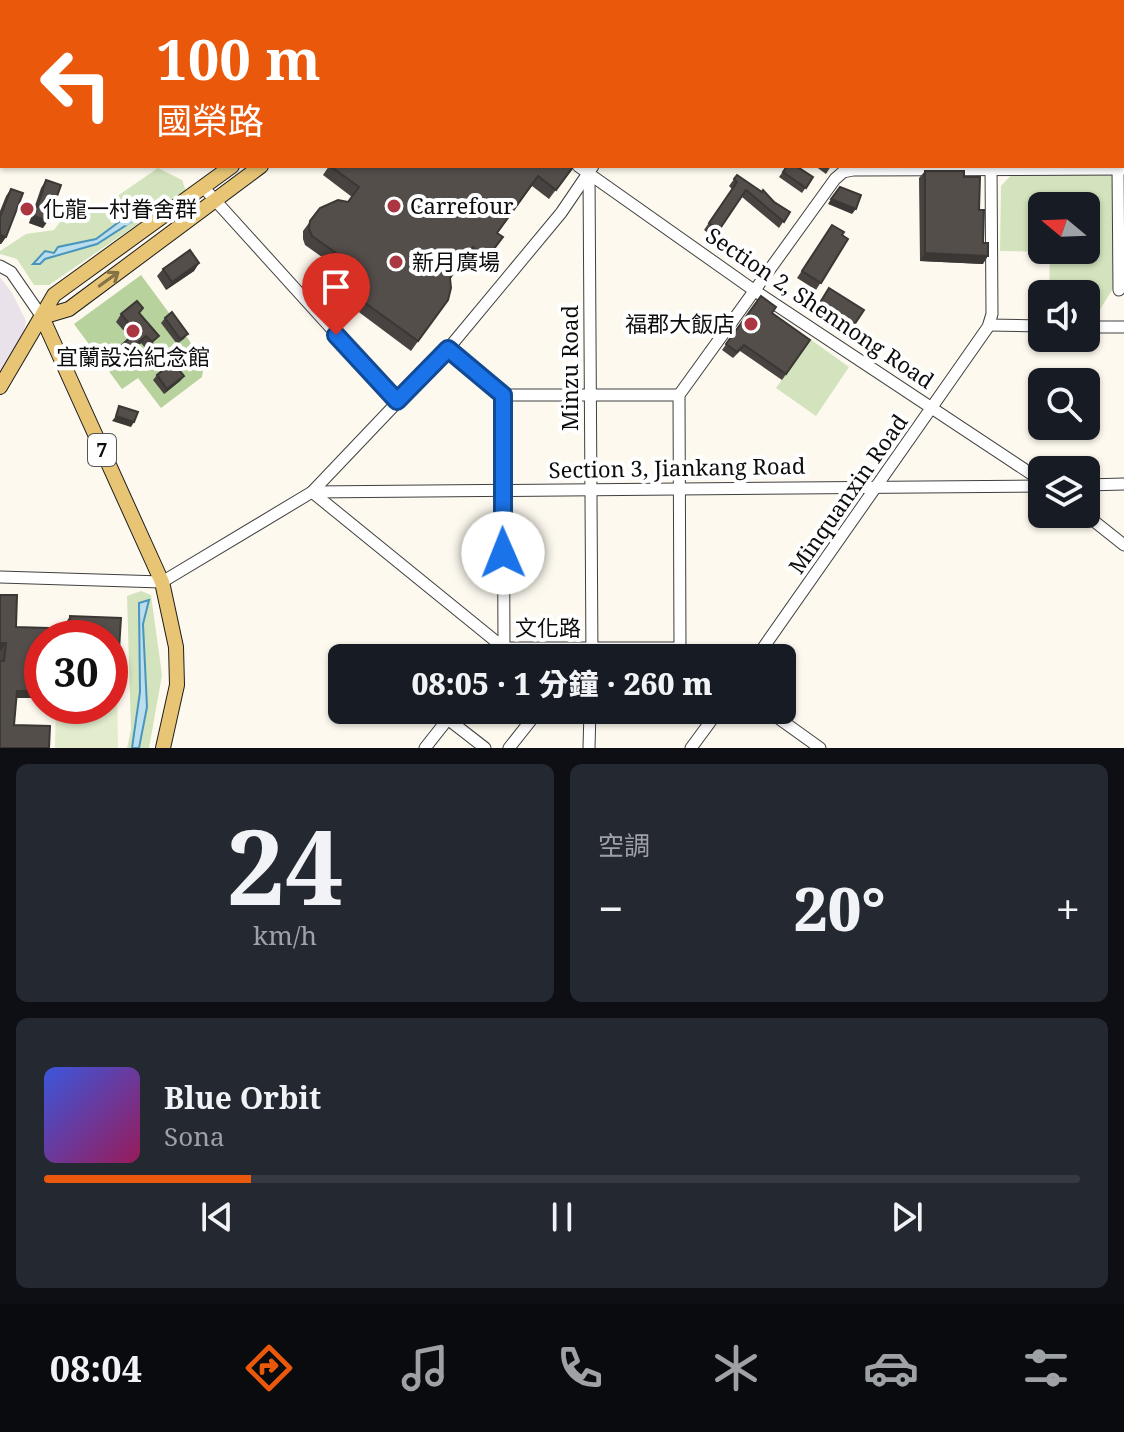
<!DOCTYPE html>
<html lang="zh-TW">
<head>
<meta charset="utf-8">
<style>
	:root { --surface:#171b24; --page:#242831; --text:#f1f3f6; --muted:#9ea1a6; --line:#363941; --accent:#ea580c }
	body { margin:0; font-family:"Noto Serif","Noto Sans TC",serif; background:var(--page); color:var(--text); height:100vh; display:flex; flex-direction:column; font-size:30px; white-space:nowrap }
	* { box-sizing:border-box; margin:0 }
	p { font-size:26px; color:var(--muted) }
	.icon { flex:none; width:44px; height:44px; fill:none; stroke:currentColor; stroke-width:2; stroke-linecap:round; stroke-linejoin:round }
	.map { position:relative; height:748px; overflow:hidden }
	.sheet { display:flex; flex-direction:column; gap:16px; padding:16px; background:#0d0f14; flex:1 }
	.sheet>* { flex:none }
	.guide { position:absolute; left:0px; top:0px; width:1124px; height:168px; box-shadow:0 2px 6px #0004; background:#ea580c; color:#fff; overflow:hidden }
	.needle { width:52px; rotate:289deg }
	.controls { position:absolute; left:1028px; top:192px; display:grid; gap:16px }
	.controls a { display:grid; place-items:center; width:72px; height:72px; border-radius:12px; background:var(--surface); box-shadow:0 2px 6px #0004; font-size:40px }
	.speed { position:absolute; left:24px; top:620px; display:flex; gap:16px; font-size:40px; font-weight:700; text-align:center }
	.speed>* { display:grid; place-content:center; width:104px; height:104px; border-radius:50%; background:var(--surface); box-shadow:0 2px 6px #0004; line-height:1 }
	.speed .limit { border:12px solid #d22; background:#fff; color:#111 }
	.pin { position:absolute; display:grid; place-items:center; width:68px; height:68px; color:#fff; margin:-82px -34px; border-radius:50% 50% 50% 0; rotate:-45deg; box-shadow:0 0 8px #0007 }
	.pin .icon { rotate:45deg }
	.me { position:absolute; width:88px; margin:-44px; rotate:359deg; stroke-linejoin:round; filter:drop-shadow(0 0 6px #0008) }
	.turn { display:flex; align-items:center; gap:28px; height:168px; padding:0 24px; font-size:36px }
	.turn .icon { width:104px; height:104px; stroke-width:2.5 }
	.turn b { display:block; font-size:56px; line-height:68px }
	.big { font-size:60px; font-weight:800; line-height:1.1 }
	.sheet .tile { flex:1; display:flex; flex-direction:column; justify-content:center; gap:12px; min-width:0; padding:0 28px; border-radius:12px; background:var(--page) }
	.sheet .dial { align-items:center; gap:0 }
	.dial b { font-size:104px; line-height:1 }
	.song { display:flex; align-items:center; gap:24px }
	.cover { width:96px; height:96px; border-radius:12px; background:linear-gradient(135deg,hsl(230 70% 55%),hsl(330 70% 35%)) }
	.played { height:8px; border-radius:4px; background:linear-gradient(90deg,var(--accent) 20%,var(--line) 20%) }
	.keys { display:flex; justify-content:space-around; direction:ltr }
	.heat { display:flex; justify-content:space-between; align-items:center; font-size:44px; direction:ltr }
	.sheet .tiles { flex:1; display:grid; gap:16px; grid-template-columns:1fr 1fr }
	.tile:last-child { grid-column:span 2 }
	.trip { position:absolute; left:328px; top:644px; width:468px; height:80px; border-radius:12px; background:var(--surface); box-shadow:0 2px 6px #0004; font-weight:800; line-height:80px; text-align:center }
	.tabs { display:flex; height:128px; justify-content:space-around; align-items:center; background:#090b0e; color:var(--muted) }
	.tabs .icon { width:56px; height:56px }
	.tabs .selected { color:var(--accent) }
	.tabs b { font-size:36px; color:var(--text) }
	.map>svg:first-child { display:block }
	.industrial { fill:#e9e2eb }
	.green { fill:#d3e3bd; fill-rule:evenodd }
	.forest { fill:#b8d29e }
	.pitch { fill:#e3eccd }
	.water { fill:#badeee; stroke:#4a95bc; stroke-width:2 }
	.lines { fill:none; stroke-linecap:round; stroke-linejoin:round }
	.canal { stroke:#badeee; stroke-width:11 }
	.minor-casing { stroke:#404040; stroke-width:13 }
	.major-casing { stroke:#1e1e1e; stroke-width:16 }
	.minor { stroke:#fff; stroke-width:11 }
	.major { stroke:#e7c575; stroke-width:14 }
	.wall { fill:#484340 }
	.shaded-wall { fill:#3b3734 }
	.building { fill:#544e4b; stroke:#3b3734; stroke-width:2 }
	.oneway { stroke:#857246 }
	.route-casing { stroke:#114b97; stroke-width:20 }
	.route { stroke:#1a73e8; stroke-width:14 }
	.poi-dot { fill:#ab3743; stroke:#fff; stroke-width:3 }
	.labels { text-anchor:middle; stroke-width:8; stroke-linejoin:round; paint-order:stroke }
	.shield { fill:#fff; stroke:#565656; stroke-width:2 }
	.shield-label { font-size:20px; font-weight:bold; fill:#0d0d0d }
	.poi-label { font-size:22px; fill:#0d0d0d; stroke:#fff; text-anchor:start }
	.street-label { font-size:22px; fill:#0d0d0d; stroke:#fff }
</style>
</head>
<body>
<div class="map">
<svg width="1124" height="748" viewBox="0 0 1124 748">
	<rect width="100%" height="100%" fill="#fdf9ef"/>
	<path class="industrial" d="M0 277 12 293 26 321 23 336 0 372Z"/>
	<g class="green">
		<path d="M158 168 182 180 186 191 49 285H34L17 259 0 254V251L26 234 54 230 79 197 100 208Z"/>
		<path d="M1116 172V284L1092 322H1086V294H1049L1050 252 1000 251 1001 186 1013 173ZM1042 206H1086V250H1042Z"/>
		<path d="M810 339 849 367 816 416 776 388Z"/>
		<path d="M141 591 151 595 162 675 149 748H127L131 730 127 596Z"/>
	</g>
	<path class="forest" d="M141 275 189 340 204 365 202 377 161 408 138 378 122 389 74 324Z"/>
	<path class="pitch" d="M110 666 116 674 117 683 118 748H55L56 706H110Z"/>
	<g class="water">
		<path d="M135 210 145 213 97 244 45 259 40 264H33L45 251 54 253 58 247 96 239Z"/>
		<path d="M149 600 143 624 147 707 139 748H132L140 692 139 603Z"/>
	</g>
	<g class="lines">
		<path class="canal" d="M126 220 138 210 149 208"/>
		<g class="minor-casing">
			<g id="minor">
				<path d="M76 0 79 2"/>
				<path d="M324 0 329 2"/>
				<path d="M258 2 260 0"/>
				<path d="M690 2 692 0"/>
				<path d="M991 2V0"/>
				<path d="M1043 2 1124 1"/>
				<path d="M578 166 755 291 1042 481"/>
				<path d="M1118 168 1119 290"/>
				<path d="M589 174 592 658"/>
				<path d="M204 188 397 401"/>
				<path d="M0 266 11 272 42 317"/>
				<path d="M989 325 1042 326"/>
				<path d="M1086 327H1124"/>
				<path d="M448 349 503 395 504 648 496 658"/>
				<path d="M503 395H679"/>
				<path d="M1086 485 1124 484"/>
				<path d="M312 492 1042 486"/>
				<path d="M312 492 504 648H680L694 658"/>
				<path d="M1085 514 1124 545"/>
				<path d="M0 577 162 582 312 492 448 349 561 213 593 166"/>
				<path d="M680 648 679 395 835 179 843 172 853 170 1124 169"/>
				<path d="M756 658 988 327 992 314 991 166"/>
				<path d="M436 710 485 748"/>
				<path d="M767 710 820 748"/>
				<path d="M425 748 455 710"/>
				<path d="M509 748 539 710"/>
				<path d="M589 748 590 710"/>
				<path d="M691 748 719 710"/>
			</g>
		</g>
		<g class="major-casing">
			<g id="major">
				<path d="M398 2 401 0"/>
				<path d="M42 317 162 582 176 647 177 685 163 748"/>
				<path d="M42 317 69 309 261 166"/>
				<path d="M0 387 54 295 232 166"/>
			</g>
		</g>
		<use href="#minor" class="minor"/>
		<use href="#major" class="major"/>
	</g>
	<g class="wall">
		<path d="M329 166 573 167 549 199 532 186 497 233 503 237 481 267 466 257 450 279 448 300 411 351 340 298 353 279 305 245 303 239V231L320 208 348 202 352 197 323 175Z"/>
		<path d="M787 166 813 177 802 193 779 177Z"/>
		<path d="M815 166H831L826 174Z"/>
		<path d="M925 171 964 177 979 210 983 264 920 261 919 178Z"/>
		<path d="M737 175 790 212 779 228 742 197 714 237 704 230 732 189 729 186Z"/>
		<path d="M46 180 43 228 29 223 41 188Z"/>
		<path d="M11 189 6 237 1 244 0 211 6 196Z"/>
		<path d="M832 225 842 235 848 239 816 290 797 278Z"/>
		<path d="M199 263 194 271 166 290 157 276 163 269Z"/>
		<path d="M829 288 864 310 847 335 812 313Z"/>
		<path d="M761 296 772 313 810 340 782 380 740 351 733 358 722 350Z"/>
		<path d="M121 314H140L154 344 147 350 141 343 122 359 117 352 122 345 130 338 116 322Z"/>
		<path d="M165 318 188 334 184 339 177 344 161 323Z"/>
		<path d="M157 375 184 376 180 381 164 394 153 380Z"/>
		<path d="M0 595H17L16 627 48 628V632L54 633V636L65 635V624L70 616 121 618 119 650 114 657H110V638H42V698H16L14 725 50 726 49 748H0Z"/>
	</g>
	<g class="shaded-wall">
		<path d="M831 199 856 209 852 214 828 204Z"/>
		<path d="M34 216 48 221 43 228 29 223Z"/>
		<path d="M0 235 6 237 1 244H0Z"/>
		<path d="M925 253 988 256 983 264 920 261Z"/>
		<path d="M199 263 194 271 166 290 172 282Z"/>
		<path d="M146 336 141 343 122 359 127 352Z"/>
		<path d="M184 376 180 381 164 394 167 389Z"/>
		<path d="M116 416 134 422 131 427 112 421Z"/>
		<path d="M0 643H6L1 651H0Z"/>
		<path d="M110 649 119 650 114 657H110Z"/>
		<path d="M17 691H42V698H11Z"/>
	</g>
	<g class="building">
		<path d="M0 0H14L13 2H2V19L0 22Z"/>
		<path d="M293 0H307L309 2H291Z"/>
		<path d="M330 166H572L573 167 556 190 538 176 497 233 503 237 487 258 473 247 450 278 451 288 448 300 418 341 346 289 360 270 312 236 309 229 310 221 320 208 338 200 348 202 359 187Z"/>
		<path d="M787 166H796L813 177 806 188 783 172Z"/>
		<path d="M925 171H964V177H980L979 210H984L983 243H988V256L925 253Z"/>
		<path d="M737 175 762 192 763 190 774 202 790 212 784 222 746 190 719 230 709 223 737 182 734 179Z"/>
		<path d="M46 180 61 185 48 221 34 216Z"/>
		<path d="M840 187 861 195 856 209 831 199Z"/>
		<path d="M11 189 23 193 6 237 0 235V217Z"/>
		<path d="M832 225 844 232 842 235 848 239 821 283 802 271Z"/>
		<path d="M190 250 199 263 172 282 163 269Z"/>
		<path d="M829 288 864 310 852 328 818 306Z"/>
		<path d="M761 296 776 307 772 313 810 340 786 374 744 345 737 352 726 344Z"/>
		<path d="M137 301 143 308 139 313 159 336 152 342 146 336 127 352 122 345 136 332 121 314Z"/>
		<path d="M172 312 188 334 180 339 165 318Z"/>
		<path d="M173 362 184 376 167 389 157 375Z"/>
		<path d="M119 406 138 412 134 422 116 416Z"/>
		<path d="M0 595H17L16 627 48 628V632L54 633V636L70 635V616L121 618 119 650 110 649V638H42V691H17L14 725 50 726 49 748H0V661H4L6 643H0Z"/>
	</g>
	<defs><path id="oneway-shaft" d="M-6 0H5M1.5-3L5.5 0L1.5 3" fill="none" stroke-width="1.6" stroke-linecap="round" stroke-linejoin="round" transform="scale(2)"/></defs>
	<use class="oneway" href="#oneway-shaft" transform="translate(109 279) rotate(-36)"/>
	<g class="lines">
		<g class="route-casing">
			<path id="route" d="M336 335 397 401 448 349 503 395V553"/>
		</g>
		<use href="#route" class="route"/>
	</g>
	<g class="poi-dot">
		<circle cx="394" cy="206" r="8"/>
		<circle cx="27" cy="209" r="8"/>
		<circle cx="396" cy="262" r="8"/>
		<circle cx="751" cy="324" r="8"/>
		<circle cx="133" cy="331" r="8"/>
	</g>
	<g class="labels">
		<rect class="shield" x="88" y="434" width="28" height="32" rx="6"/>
		<g class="shield-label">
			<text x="102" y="457">7</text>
		</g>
		<g class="poi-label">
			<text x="410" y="214">Carrefour</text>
			<text x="43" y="217">化龍一村眷舍群</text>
			<text x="412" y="270">新月廣場</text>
			<text x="735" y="332" text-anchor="end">福郡大飯店</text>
			<text x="133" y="365" text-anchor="middle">宜蘭設治紀念館</text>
		</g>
		<g class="street-label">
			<text transform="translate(820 308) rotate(34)" y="8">Section 2, Shennong Road</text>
			<text transform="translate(570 368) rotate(-90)" y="8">Minzu Road</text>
			<text transform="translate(677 468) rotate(-1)" y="8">Section 3, Jiankang Road</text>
			<text transform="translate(848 494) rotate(-55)" y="8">Minquanxin Road</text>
			<text x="548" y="636">文化路</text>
		</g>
	</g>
</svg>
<div class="controls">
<a><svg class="needle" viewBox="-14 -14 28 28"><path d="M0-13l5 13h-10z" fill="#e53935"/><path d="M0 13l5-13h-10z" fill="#9ea1a6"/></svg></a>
<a><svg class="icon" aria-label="sound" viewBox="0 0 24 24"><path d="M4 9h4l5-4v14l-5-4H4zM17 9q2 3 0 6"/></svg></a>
<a><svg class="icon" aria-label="search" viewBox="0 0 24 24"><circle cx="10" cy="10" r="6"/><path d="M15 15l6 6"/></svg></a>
<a><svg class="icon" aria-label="layers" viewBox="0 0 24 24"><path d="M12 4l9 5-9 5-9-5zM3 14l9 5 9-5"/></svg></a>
</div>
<div class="speed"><div class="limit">30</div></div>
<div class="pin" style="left:336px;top:335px;background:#d93025"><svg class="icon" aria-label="arrive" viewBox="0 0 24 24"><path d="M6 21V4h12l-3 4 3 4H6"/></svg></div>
<svg class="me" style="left:503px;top:553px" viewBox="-20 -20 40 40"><circle r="19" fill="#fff"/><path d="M0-13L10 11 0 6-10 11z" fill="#1a73e8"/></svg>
<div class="trip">08:05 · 1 分鐘 · 260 m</div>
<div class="guide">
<div class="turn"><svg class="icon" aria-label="left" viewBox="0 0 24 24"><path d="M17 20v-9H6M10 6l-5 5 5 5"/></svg><div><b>100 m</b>國榮路</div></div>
</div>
</div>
<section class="sheet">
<div class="tiles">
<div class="tile dial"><b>24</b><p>km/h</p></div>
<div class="tile"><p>空調</p>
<div class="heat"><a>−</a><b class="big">20°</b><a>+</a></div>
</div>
<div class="tile">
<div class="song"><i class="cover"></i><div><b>Blue Orbit</b><p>Sona</p></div></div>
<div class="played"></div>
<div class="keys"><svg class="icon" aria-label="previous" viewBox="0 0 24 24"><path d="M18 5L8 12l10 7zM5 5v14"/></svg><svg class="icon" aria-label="pause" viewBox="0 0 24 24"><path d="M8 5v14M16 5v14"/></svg><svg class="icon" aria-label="next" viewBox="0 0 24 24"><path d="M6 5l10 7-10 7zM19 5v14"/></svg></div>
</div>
</div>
</section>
<nav class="tabs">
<b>08:04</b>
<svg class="icon selected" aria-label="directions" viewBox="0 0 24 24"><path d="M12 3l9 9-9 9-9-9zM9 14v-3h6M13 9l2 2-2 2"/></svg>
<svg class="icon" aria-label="music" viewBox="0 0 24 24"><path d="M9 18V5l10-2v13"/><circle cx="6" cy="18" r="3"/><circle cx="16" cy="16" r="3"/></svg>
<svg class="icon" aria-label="phone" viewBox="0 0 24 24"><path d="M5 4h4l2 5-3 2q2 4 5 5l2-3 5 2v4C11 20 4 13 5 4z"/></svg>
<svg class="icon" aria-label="climate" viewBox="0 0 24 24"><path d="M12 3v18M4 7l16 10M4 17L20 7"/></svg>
<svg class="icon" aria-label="car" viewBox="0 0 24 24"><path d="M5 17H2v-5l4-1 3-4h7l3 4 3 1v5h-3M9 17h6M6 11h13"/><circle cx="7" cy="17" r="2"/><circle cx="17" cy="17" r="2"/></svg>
<svg class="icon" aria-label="filters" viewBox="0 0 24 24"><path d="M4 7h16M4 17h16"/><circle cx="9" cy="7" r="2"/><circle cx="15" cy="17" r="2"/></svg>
</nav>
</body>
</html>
